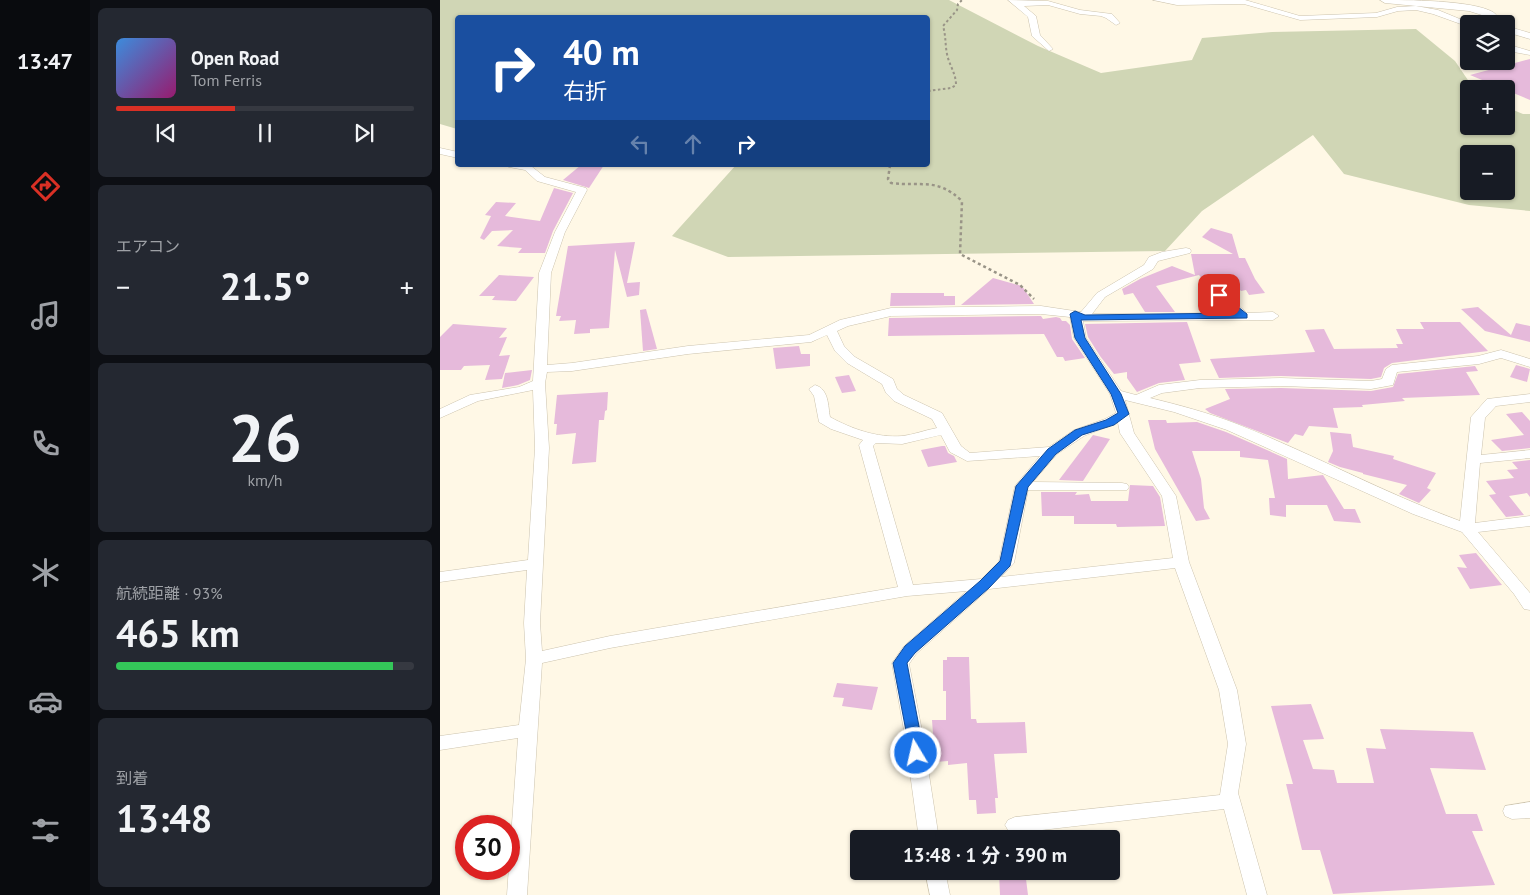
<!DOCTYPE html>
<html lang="ja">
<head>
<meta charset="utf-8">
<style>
	:root { --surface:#171b24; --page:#242831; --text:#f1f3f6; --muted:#9ea1a6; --line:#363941; --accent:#d93025 }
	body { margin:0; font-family:"PT Sans","Noto Sans JP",sans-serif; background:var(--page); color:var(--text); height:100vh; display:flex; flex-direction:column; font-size:19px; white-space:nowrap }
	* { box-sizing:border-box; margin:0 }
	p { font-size:16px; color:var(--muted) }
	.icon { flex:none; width:28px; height:28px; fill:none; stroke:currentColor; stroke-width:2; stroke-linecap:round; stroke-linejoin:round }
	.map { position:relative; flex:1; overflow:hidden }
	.details { display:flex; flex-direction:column; gap:8px; padding:8px; background:#0d0f14; width:350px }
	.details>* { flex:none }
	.top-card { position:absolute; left:15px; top:15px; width:475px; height:152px; border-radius:5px; box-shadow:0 1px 4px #0004; background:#1a4fa0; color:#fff; overflow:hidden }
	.tools { position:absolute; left:1020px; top:15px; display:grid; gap:10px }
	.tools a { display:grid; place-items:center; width:55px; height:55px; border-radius:5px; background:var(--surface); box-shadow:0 1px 4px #0004; font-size:25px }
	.speed { position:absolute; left:15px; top:815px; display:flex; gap:10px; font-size:25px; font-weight:700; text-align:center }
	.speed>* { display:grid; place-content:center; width:65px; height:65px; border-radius:50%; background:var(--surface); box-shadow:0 1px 4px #0004; line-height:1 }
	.speed .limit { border:8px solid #d22; background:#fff; color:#111 }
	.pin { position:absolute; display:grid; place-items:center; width:42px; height:42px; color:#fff; margin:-21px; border-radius:10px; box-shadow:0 2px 8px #0006 }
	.me { position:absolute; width:55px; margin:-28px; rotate:351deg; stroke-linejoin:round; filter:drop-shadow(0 0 4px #0008) }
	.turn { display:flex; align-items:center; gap:18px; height:105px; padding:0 25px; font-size:22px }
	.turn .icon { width:65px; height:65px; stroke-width:2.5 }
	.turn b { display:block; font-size:35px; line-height:42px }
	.lanes { display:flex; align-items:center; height:48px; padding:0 25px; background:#0003; justify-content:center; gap:25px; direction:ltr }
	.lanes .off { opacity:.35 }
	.big { font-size:38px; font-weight:700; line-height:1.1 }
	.details .tile { flex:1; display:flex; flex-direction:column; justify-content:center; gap:8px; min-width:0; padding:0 18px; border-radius:8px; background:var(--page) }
	.details .dial { align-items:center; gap:0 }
	.dial b { font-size:65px; line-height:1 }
	.song { display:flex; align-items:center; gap:15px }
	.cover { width:60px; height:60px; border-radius:8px; background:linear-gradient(135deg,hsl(210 70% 55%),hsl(320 70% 35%)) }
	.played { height:5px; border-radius:2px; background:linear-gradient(90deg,var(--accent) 40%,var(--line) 40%) }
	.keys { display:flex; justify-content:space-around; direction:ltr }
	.heat { display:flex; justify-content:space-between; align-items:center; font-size:28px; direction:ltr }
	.charge { height:8px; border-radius:4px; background:linear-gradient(90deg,#34c759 93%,var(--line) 0) }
	.trip { position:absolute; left:410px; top:830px; width:270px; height:50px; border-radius:5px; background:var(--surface); box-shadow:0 1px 4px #0004; font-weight:700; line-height:50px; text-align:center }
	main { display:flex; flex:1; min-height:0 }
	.tabs { display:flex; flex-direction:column; width:90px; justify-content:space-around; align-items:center; background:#090b0e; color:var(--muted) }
	.tabs .icon { width:35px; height:35px }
	.tabs .on { color:var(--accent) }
	.tabs b { font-size:22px; color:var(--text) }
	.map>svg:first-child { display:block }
	.green { fill:#d0d6b5; fill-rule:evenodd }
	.building { fill:#e6badb }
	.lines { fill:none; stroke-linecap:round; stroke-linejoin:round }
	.street-casing { stroke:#ccc3ae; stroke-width:1 }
	.secondary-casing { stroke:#ccc3ae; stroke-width:1 }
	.path-far1 { stroke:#999487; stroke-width:2; stroke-dasharray:2.5 2.5; stroke-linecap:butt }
	.path { stroke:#999487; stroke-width:2.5; stroke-dasharray:3 3; stroke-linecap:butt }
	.street { fill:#fff; fill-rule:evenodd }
	.secondary { fill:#fff; fill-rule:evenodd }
	.route { fill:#1a73e8; stroke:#114b97 }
</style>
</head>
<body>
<main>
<nav class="tabs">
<b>13:47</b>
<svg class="icon on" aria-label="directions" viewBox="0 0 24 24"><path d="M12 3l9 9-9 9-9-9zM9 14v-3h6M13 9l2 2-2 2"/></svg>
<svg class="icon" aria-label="music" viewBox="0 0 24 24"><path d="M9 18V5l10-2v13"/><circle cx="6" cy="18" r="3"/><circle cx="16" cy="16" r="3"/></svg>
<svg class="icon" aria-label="phone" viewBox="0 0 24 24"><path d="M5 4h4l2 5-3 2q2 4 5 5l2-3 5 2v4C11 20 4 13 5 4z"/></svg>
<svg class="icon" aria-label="climate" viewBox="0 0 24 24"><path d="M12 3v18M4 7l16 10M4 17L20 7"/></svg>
<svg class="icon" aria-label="car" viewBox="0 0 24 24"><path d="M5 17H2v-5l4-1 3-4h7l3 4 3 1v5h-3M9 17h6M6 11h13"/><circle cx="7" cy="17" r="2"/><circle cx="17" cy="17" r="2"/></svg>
<svg class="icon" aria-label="filters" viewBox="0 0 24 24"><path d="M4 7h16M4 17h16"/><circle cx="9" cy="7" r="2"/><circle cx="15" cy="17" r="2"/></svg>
</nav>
<section class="details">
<div class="tile">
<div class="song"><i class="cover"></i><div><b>Open Road</b><p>Tom Ferris</p></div></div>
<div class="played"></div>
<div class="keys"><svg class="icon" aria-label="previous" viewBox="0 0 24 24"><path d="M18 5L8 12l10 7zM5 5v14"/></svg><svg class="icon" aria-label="pause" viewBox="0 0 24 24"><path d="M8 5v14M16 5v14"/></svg><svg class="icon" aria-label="next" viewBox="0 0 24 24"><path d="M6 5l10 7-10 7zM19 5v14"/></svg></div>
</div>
<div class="tile"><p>エアコン</p>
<div class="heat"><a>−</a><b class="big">21.5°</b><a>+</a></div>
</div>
<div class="tile dial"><b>26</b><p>km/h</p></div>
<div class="tile"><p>航続距離 · 93%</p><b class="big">465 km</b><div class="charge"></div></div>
<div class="tile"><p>到着</p><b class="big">13:48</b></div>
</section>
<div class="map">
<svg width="1090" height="895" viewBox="0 0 1090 895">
	<rect width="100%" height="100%" fill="#fff8e6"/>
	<path class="green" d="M0 0H509L598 46 661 73 752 60 762 38 832 32 976 29 1015 61 1034 89H1029V126H1066V107L1083 114H1090V211L1029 205 904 174 873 135 762 211 725 251 288 257 232 236 296 165H488V18H18L17 129 0 124ZM1029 154H1066V191H1029Z"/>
	<g class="building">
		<path d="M1090 59V100L1030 75Z"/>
		<path d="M141 165H164L149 188 123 180Z"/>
		<path d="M114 188 133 193 113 231 105 253H78L82 248 57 246 73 230 52 231 44 240 40 238 51 216 45 215 56 202 76 203 65 216 100 221Z"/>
		<path d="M771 228 792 234 799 258H805L815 279 825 293 809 295 806 290 801 291 799 289 780 291 775 286 769 287 759 275 716 286 735 312H705L693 293 684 295 682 289 700 279 732 266 755 275 751 254H793L762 237Z"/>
		<path d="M195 242 187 283 200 282 199 295 187 297 175 250 169 328 150 329V333L134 334 136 320 119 321 121 316H116L128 246Z"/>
		<path d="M59 275 94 277 76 301 52 300 55 296H39Z"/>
		<path d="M553 278 582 286 594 304 521 305Z"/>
		<path d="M451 293H504V296H515V305L450 306Z"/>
		<path d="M1038 307 1071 335 1076 323 1090 326V342L1045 331 1021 309Z"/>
		<path d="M206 309 217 349 203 351 200 310Z"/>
		<path d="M601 316 603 319 616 317 620 318 622 321H626L630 325 632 339 645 358 625 361 623 357H617L604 334 448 336 449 318H451Z"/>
		<path d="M747 322 761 362 739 364 745 380 719 383 697 392 687 378V372L674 374 660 356 648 337 645 324Z"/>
		<path d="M980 322H1020L1048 351 952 363 944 368 941 377 931 379 841 376 779 378 770 359 875 352 865 330 884 329 894 349 958 348 956 344H963L956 329H984Z"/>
		<path d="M13 324 67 328 59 338 67 337 59 356 70 355 62 379 45 380 50 365 24 366 21 370H0V337Z"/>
		<path d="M359 346 361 354H370V366L336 369 333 348Z"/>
		<path d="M1076 365 1090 369 1087 382 1070 377Z"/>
		<path d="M1035 366 1038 371 1026 372 1040 395 962 398 965 401 922 405 923 407 893 408 898 428 869 426 863 436 855 434 848 443 770 413 765 409 790 399 785 389 841 388 931 391 953 387 958 374Z"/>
		<path d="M92 370 90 380 78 385 62 388 65 373Z"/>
		<path d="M409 375 416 391 402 393 395 377Z"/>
		<path d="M168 392 167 410 165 411 164 420H159L156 462 132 464 136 433 116 435 117 424H114L117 395Z"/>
		<path d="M1082 412 1090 421V448L1062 451 1051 440 1084 435 1066 414Z"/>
		<path d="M708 420H726L727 423 757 422 786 432 847 459 848 479 883 475 904 509H915L921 523 894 521 887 505H846V517L830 515 829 498H835L828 460 800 457V451H752L761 479 764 508 770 519 756 521 715 449Z"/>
		<path d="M890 432 911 434 913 447 954 456 953 459 996 473 987 488 991 490 979 503 959 494 967 485 923 474V473L900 467 888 462 893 451Z"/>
		<path d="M653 435 670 439 643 481 619 480Z"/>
		<path d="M502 446H505L508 453 514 456 517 462 488 467 481 450Z"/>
		<path d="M1090 460V497L1087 493 1069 496 1084 515 1066 517 1049 495 1056 494 1046 481 1074 478 1067 470 1078 469 1072 462Z"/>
		<path d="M690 485 713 486 720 497 725 526 677 527 676 524H634V516H602L601 492H637L635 495 649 494 651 501H688Z"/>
		<path d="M1036 553 1062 585 1030 589 1017 567 1027 568 1019 555Z"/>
		<path d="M507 657H529L531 719H536L537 723 585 722 587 753 554 754 558 798H555L556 813 537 814 536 800H529L527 763 508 765V761L495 762 492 720H506V691H503V660H507Z"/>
		<path d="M397 683 438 687 432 710 402 706 404 698 393 697Z"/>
		<path d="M871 704 884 739 863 740 873 769 894 770 897 783H934L926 748 946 749 940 729 1033 732 1046 770 990 768 1006 814H1037L1043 831H1032L1055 885 893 894 880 850H862L846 784H853L831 706Z"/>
		<path d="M559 871H585L588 895H560Z"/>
	</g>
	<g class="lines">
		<g class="street-casing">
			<g id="street">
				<path d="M568 0 608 1 640 10 672 14 680 23 676 25 666 18 661 16 640 14 608 5 584 6 596 16 600 35 613 49 609 51 592 36 588 17Z"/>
				<path d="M713 0H805L860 16 936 13 957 7 976 6 998 10 1032 24H1029V27L993 14 976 10 958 11 937 17 860 20 804 4 737 5Z"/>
				<path d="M1066 44 1090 51V55L1068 51 1066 50Z"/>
				<path d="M0 148 18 152V158L0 154Z"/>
				<path d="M67 165 91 166 105 177 146 188 147 190 125 232 111 273 107 365 132 363 248 346 369 335 400 320 451 308 601 306 641 312 657 293 704 265 709 257 722 252 746 248 750 249 751 251 750 253 718 261 713 269 665 297 652 314 793 313 770 295 768 293 770 291 774 290 792 300 807 313 833 312 839 316 833 320 643 321 646 338 681 391 696 395 719 385 760 380 841 378 931 381 942 379 946 369 952 365 1038 356 1061 350 1090 359V367L1061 358 1039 364 957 372 953 385 931 389 841 386 760 388 722 393 710 398C739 405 769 413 797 424 873 454 944 493 1020 521L1031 417 1047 399 1090 394V402L1056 406 1045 418 1041 455 1090 450V458L1040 463 1035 523 1090 516V526L1038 532 1090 593V610L1084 609 1074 594 1022 532 973 514 787 430 734 412 685 400 694 433 736 496 749 562 797 690 806 744 798 793 827 895H807L784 809 575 833 568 830 565 825 568 820 575 817 780 795 788 744 779 690 735 568 549 589 476 654 469 664 483 736 499 839H479L465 736 452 663 464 646 527 591 467 596 170 648 102 663 87 895H67L78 738 0 750V736L79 725 86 659 84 623 87 570 0 582V572L88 560 95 448 93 390 38 401 0 418V409L30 395 79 387 93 381 99 273 115 232 136 192 97 181 85 170 69 167ZM601 314 630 317 634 338 670 394 676 413 665 419 634 430 609 447 530 453 521 446 502 413 464 395 457 389 453 379 415 357 404 346 397 331 408 326 451 316ZM387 335 395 351 407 363 442 384 446 393 454 401 492 419 497 428C485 430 473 435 462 436 437 438 412 429 390 417 388 406 389 389 375 385L369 389 374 396 379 422 391 429 423 440 419 445 458 587 170 636 102 651 100 623 109 448 105 383 107 372 132 371 248 354 371 342ZM678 423 680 433 722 496 733 558 561 577 574 563 588 490H687L689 487 687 484 682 483 593 482 617 454 644 436ZM501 435 510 452 527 461 600 456 575 486 559 561 541 579 473 585 433 446 436 443 462 444Z"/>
				<path d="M1090 802V818L1072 819 1065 816 1063 811 1065 806Z"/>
				<path d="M485 871H505L510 895H490Z"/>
			</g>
		</g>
		<g class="secondary-casing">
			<g id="secondary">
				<path d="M940 0C966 0 1032 0 1053 12 1057 15 1061 20 1064 24H1053L1045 16 1029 11 945 3Z"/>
				<path d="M1066 26 1090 33V39L1066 32Z"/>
			</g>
		</g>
		<path class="path-far1" d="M488 91 511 88 516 85C516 73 509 65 507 54 505 44 506 36 503 26L517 10 518 4 522 0"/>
		<path class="path" d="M450 165 448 179 451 183C483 187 496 177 522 201L520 254 580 285 594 299"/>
		<use href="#street" class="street"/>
		<use href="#secondary" class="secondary"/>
	</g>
	<path class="route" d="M779 292 807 314V318L641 320 645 338 681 394 689 414 674 425 642 435 616 454 588 487 570 566 549 588 475 653 467 663 484 753 481 757 476 759 471 757 453 663 465 646 540 581 560 561 576 486 608 449 635 430 666 420 678 413 671 394 635 338 630 314 635 311 645 315 795 313 776 297 774 295Z"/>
</svg>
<div class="tools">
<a><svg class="icon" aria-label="layers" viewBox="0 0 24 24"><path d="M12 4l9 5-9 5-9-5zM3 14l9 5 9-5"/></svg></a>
<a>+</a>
<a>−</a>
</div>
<div class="speed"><div class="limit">30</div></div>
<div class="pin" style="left:779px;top:295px;background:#d93025"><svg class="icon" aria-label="arrive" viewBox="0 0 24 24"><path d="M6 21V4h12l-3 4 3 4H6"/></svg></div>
<svg class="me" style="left:476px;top:753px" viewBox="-20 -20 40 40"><circle r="17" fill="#1a73e8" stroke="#fff" stroke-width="3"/><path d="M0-11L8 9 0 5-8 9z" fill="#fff"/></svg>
<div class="trip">13:48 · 1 分 · 390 m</div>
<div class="top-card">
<div class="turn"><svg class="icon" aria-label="right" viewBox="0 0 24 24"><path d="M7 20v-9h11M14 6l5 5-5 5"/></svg><div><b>40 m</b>右折</div></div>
<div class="lanes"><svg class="icon off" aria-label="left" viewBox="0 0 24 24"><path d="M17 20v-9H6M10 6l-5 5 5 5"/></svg><svg class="icon off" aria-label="ahead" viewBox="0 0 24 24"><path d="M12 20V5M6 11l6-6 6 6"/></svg><svg class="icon" aria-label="right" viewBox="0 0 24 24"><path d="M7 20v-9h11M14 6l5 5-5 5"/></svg></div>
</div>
</div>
</main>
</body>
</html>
